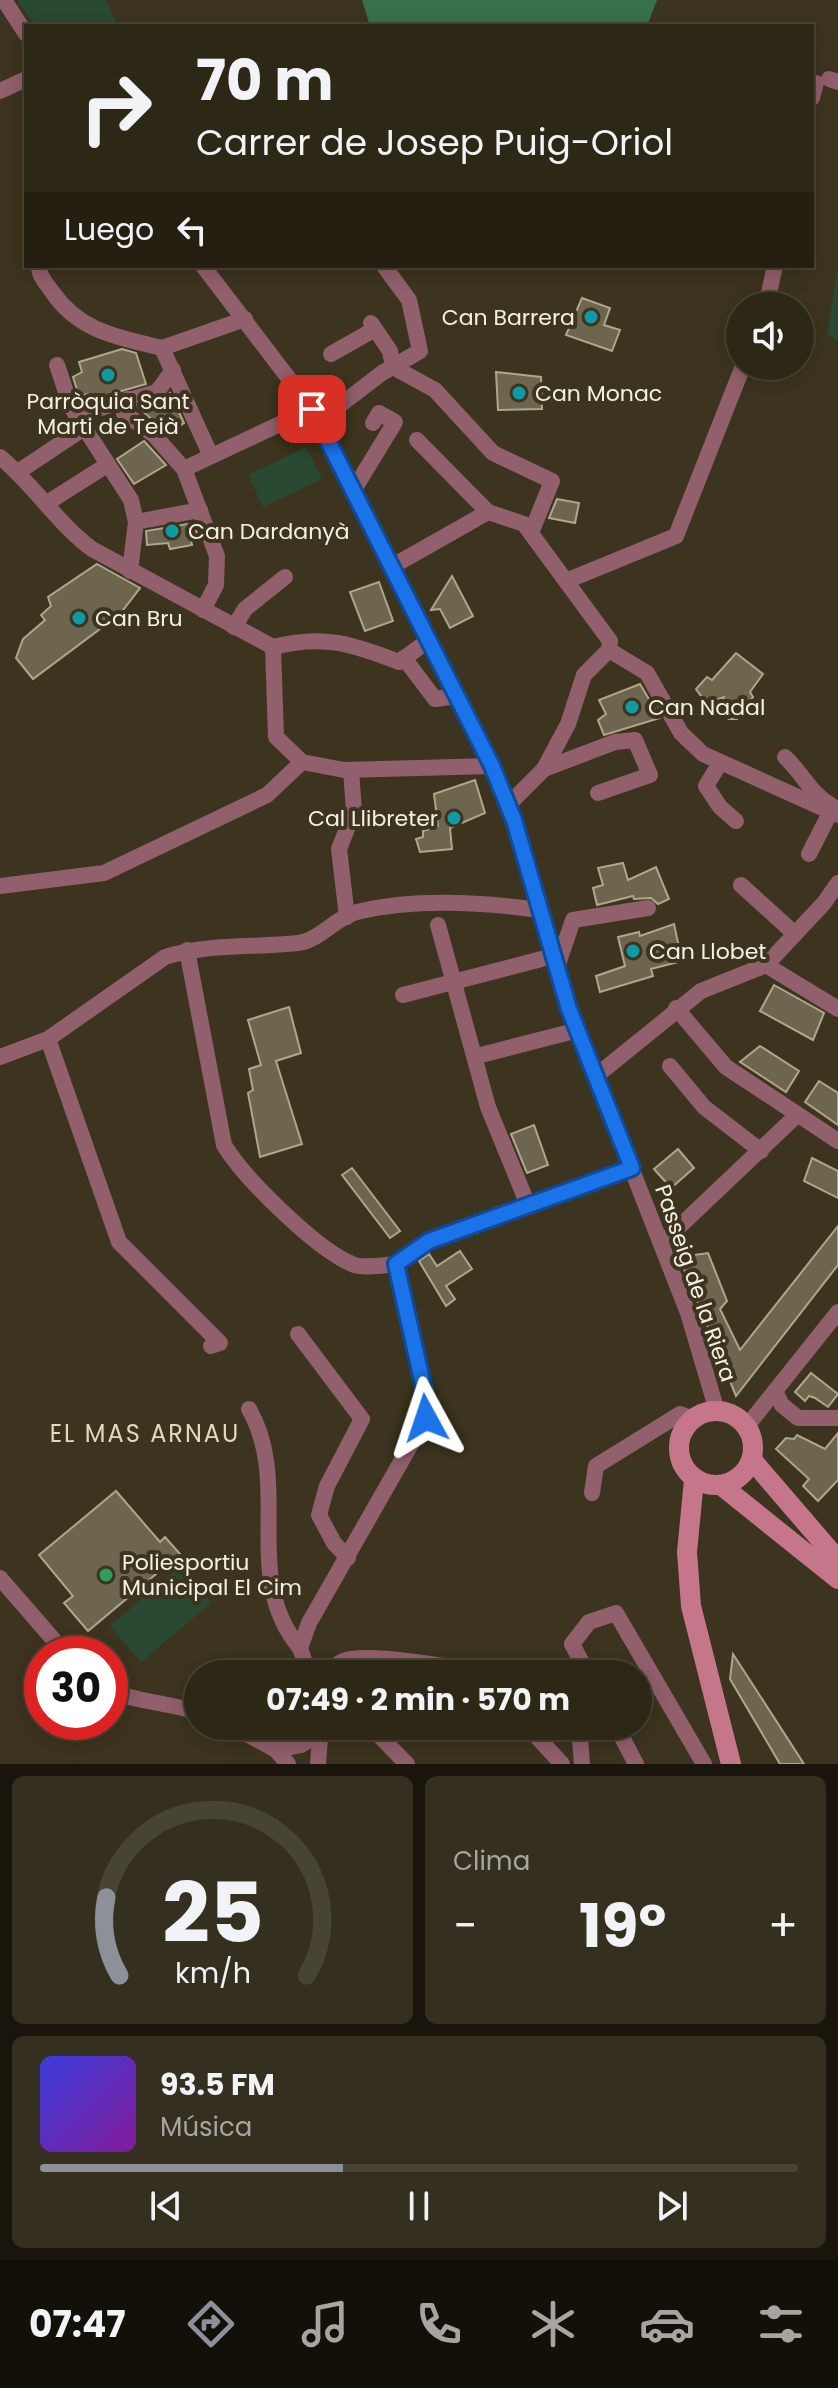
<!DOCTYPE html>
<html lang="es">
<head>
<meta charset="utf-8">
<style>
	:root { --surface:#2d2716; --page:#352f1f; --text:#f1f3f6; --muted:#a7a5a1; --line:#484435; --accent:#8c9099 }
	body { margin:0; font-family:Poppins,sans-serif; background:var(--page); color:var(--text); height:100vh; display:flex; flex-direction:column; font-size:30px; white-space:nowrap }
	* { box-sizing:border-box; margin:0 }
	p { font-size:26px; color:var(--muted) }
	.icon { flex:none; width:44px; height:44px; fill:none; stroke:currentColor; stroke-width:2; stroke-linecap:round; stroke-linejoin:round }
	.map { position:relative; height:1764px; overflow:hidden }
	.drawer { display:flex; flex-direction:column; gap:12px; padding:12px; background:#19150c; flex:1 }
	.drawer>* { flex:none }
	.top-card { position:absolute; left:24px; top:24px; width:790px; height:244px; border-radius:0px; box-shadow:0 4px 20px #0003,0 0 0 2px var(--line); background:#2d2716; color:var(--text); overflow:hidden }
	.controls { position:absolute; left:726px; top:292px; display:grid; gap:16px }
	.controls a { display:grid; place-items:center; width:88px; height:88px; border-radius:50%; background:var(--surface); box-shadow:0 4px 20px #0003,0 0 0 2px var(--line); font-size:40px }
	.speed { position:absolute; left:24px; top:1636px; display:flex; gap:16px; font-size:40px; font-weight:700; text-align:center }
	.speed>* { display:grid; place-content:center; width:104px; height:104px; border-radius:50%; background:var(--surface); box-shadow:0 4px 20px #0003,0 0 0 2px var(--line); line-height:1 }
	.speed .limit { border:12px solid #d22; background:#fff; color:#111 }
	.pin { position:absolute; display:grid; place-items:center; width:68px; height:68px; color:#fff; margin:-34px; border-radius:16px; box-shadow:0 4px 12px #0006 }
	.me { position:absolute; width:88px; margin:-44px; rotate:355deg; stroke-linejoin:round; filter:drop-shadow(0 0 6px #0008) }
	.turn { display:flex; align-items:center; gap:28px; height:168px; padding:0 40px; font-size:36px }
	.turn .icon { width:104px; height:104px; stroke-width:2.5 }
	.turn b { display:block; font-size:56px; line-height:68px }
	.then { display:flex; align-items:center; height:76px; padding:0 40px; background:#0003; gap:16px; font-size:30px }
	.big { font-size:60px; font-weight:700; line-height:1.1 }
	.drawer .card { flex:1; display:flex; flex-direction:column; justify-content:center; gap:12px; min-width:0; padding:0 28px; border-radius:12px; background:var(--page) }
	.drawer .dial { align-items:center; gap:0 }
	.dial svg { height:208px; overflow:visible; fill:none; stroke:var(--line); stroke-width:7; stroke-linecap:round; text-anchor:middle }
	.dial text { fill:var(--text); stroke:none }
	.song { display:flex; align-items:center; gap:24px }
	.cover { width:96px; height:96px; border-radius:12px; background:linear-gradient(135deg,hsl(240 70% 55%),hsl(290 70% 35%)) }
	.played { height:8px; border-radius:4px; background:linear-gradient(90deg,var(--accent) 40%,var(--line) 40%) }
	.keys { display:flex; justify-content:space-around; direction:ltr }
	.heat { display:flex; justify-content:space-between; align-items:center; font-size:44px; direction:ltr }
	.drawer .tiles { flex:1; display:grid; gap:12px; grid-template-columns:1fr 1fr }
	.card:last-child { grid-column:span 2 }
	.trip { position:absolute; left:184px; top:1660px; width:468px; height:80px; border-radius:40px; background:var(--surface); box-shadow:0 4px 20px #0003,0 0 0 2px var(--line); font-weight:700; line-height:80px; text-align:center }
	.menu { display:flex; height:128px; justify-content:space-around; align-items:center; background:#121009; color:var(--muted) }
	.menu .icon { width:56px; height:56px }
	.menu .current { color:var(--accent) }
	.menu b { font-size:36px; color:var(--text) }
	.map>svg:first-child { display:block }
	.green { fill:#294932 }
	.forest { fill:#38724a }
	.building { fill:#6e654e; stroke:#b0a68d; stroke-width:2 }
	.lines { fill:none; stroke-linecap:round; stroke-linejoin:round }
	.street { stroke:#925f6c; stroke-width:16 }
	.secondary { stroke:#c5768a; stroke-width:20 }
	.route-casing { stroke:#114b97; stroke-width:20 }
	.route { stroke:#1a73e8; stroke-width:14 }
	.culture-dot { fill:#0f9aa8; stroke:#3c341e; stroke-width:3 }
	.leisure-dot { fill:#2e9e5b; stroke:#3c341e; stroke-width:3 }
	.labels { text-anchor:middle; stroke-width:8; stroke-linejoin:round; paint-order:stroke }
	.poi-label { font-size:22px; fill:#f5f0e3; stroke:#3c341e; text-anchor:start }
	.street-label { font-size:22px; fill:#f5f0e3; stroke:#3c341e }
	.neighbourhood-label { font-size:24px; letter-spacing:2px; fill:#e3d9bf; stroke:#3c341e }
</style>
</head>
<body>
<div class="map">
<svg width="838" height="1764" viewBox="0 0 838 1764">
	<rect width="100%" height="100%" fill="#3c341e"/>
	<g class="green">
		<path d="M17 0H106L118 26H35Z"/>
		<path d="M838 266V341L827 335Z"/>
		<path d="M306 447 322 479 263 507 248 475Z"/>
		<path d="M179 1567 211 1603 141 1662 110 1626Z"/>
	</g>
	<path class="forest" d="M362 0H657L647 26H370Z"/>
	<g class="building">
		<path d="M582 298 610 308 604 325 620 330 612 351 566 335Z"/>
		<path d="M122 349 136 353 146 384 90 400 88 394 79 396 73 377 82 372 79 362Z"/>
		<path d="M496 372 541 377 542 409 498 410Z"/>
		<path d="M170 393 184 423 168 434 139 408 161 402Z"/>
		<path d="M144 441 166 465 134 484 117 459Z"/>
		<path d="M557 499 579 503 575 523 549 518Z"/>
		<path d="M193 523 199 538 191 540 192 545 170 549 168 543 147 545 146 531Z"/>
		<path d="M97 564 140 588 120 614 33 679 16 658 23 639 45 620 41 615 51 606 48 597Z"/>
		<path d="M452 576 473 616 450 628 440 609 431 610Z"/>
		<path d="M379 582 393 621 365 631 350 592Z"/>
		<path d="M736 653 763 674 750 692 753 697 737 719H729L719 713 724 697 706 703 696 689 707 677 712 680Z"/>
		<path d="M640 684 660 718 604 735 598 720 606 714 599 700Z"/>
		<path d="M475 780 485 813 450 828 452 849 420 852 416 839 423 837V831L438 826 434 794Z"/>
		<path d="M623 863 628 880 656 867 669 899 658 904 651 898 634 899 633 896 597 905 593 888 603 885 598 868Z"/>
		<path d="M674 924 682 961 651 969 653 976 600 992 596 976 625 966 618 937 639 932 640 936Z"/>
		<path d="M774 985 824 1013 813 1040 760 1011Z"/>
		<path d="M289 1007 301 1053 276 1061 302 1144 260 1157 248 1093 253 1090 249 1069 261 1065 248 1020Z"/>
		<path d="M760 1046 799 1071 786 1092 740 1062Z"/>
		<path d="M819 1081 838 1093V1125L805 1102Z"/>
		<path d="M534 1125 548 1165 527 1173 511 1134Z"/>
		<path d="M678 1149 694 1168 671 1188 654 1169Z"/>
		<path d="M812 1158 838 1171V1198L804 1181Z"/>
		<path d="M352 1168 400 1231 390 1238 342 1175Z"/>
		<path d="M838 1226V1265L736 1396 679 1257 708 1253 727 1301 720 1309 740 1350Z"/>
		<path d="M460 1251 472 1269 446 1286 455 1299 446 1306 419 1261 429 1254 437 1266Z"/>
		<path d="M811 1373 838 1394 828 1407 815 1398 809 1396 805 1401 795 1392Z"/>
		<path d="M838 1433V1480L818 1501 803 1486 809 1479 776 1449 786 1438 794 1439 797 1435 825 1449Z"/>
		<path d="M116 1491 160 1542 165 1537 180 1554 88 1631 64 1603 73 1596 39 1555Z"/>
		<path d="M733 1654 804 1764H780L730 1679Z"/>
	</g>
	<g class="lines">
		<g class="street">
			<path d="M4 0 26 34"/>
			<path d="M829 79 838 82"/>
			<path d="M0 91 26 79"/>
			<path d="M812 98 816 83"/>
			<path d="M39 266C39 277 47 284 53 293 80 332 119 337 162 348"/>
			<path d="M203 266 312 409 492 766 515 822 569 1009 688 1313 717 1411"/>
			<path d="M766 306 775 266"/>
			<path d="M371 323 390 351 393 367 435 390 493 453 552 481 531 533"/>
			<path d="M162 348 210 454"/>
			<path d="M162 348 245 319"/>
			<path d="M331 354 375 329"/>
			<path d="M57 365 71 407 131 500 136 522 130 571"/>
			<path d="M128 399 124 413 154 435 184 469 217 556 216 585 203 610"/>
			<path d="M76 415 157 392 173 370"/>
			<path d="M318 422 382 373 420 351 409 300 384 266"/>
			<path d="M417 440 488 512 524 524 610 641 609 650 584 675 568 724 544 769 508 805"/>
			<path d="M0 457C34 485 57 523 92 549L273 647C323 634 353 644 399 662L429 640"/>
			<path d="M184 469 312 409"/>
			<path d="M18 472 84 428"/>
			<path d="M353 491 395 422 379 413 373 423"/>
			<path d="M47 503 107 465"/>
			<path d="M136 522 200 510"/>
			<path d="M391 567 488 512"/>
			<path d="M566 581 676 536 743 366"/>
			<path d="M234 627 245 609 285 577"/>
			<path d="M273 647 276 737 302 762 344 770 492 766"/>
			<path d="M609 650 647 673 681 733 703 754 838 815"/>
			<path d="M404 658 435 699 457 696"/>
			<path d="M785 757C804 775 810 793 832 806"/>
			<path d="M720 763 706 786 720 807 736 821"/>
			<path d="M544 769 615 742 635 740 650 775 598 793"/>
			<path d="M809 854 830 813"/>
			<path d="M741 885 795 934"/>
			<path d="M0 886 104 873 267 795 302 762"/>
			<path d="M347 917 339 849 354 811 351 770"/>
			<path d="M438 925 488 1107 528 1205"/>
			<path d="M187 950 224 1145C244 1178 316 1249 352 1264 363 1269 383 1265 396 1264"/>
			<path d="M766 965 838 1009"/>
			<path d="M557 967 573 920 648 908"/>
			<path d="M403 995 553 956"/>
			<path d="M676 1008 726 1067 838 1141"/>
			<path d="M48 1039 119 1242 220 1343 211 1346"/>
			<path d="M481 1055 578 1030"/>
			<path d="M0 1057 48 1039 165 957C209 943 253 948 298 943 319 941 336 917 357 912 415 898 481 902 539 910"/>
			<path d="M670 1066 704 1107 761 1151"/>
			<path d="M596 1076 701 991 766 965 824 903 838 883"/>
			<path d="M661 1244 797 1115"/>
			<path d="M298 1334 362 1419 327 1486 319 1515 334 1543 348 1558"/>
			<path d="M775 1391 782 1405 798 1418H838"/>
			<path d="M249 1409C293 1486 240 1577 300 1648"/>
			<path d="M747 1426 838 1312"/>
			<path d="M592 1493 596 1466 680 1414 693 1419"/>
			<path d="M0 1578 66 1654"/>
			<path d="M572 1644 589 1622 616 1613 704 1764"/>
			<path d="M572 1644 588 1674"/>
			<path d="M309 1674 300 1648 309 1623 426 1418 424 1389 396 1264 429 1241 632 1168"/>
			<path d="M331 1674C334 1668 336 1664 343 1661 364 1652 454 1666 477 1674"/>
			<path d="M110 1691C139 1702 168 1703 198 1712"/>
			<path d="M232 1726 276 1750 288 1764"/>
			<path d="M370 1726 407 1764"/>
			<path d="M527 1726 562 1764"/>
			<path d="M579 1726 582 1764"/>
			<path d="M616 1726 636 1764"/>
			<path d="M276 1750 301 1745 331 1726"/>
			<path d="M318 1764 321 1726"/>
		</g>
		<g class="secondary">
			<circle cx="716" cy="1448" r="37"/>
			<path d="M752 1460 838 1560"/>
			<path d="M694 1480 687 1552 691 1606 731 1764"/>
			<path d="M722 1486 838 1579"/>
		</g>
	</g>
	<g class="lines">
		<g class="route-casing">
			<path id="route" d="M312 409 492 766 514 820 569 1009 632 1168 429 1241 396 1264 424 1389 426 1418"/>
		</g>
		<use href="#route" class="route"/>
	</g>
	<g class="culture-dot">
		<circle cx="591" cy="317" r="8"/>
		<circle cx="108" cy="375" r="8"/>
		<circle cx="519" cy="393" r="8"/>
		<circle cx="172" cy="531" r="8"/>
		<circle cx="79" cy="618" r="8"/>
		<circle cx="632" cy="707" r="8"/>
		<circle cx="454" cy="818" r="8"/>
		<circle cx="633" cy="951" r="8"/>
	</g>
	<circle class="leisure-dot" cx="106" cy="1575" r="8"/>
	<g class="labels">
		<g class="poi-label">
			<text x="575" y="325" text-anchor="end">Can Barrera</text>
			<text x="535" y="401">Can Monac</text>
			<text x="108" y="409" text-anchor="middle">Parròquia Sant<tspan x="108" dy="25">Marti de Teià</tspan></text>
			<text x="188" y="539">Can Dardanyà</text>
			<text x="95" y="626">Can Bru</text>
			<text x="648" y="715">Can Nadal</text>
			<text x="438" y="826" text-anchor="end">Cal Llibreter</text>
			<text x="649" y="959">Can Llobet</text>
			<text x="122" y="1570">Poliesportiu<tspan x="122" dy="25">Municipal El Cim</tspan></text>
		</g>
		<g class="street-label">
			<text transform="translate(696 1283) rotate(71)" y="8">Passeig de la Riera</text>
		</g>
		<g class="neighbourhood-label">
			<text x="145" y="1442">EL MAS ARNAU</text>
		</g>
	</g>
</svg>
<div class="controls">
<a><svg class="icon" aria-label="sound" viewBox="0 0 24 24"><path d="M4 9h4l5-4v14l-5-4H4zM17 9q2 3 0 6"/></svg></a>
</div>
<div class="speed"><div class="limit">30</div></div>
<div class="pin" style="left:312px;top:409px;background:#d93025"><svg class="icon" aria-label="arrive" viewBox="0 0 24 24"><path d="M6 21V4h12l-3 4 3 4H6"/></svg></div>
<svg class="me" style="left:426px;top:1418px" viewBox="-20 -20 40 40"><path d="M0-17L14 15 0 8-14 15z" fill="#1a73e8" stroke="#fff" stroke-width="4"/></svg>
<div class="trip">07:49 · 2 min · 570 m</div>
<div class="top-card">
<div class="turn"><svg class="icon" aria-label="right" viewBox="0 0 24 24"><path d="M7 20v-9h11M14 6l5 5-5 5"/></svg><div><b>70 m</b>Carrer de Josep Puig-Oriol</div></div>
<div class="then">Luego<svg class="icon" aria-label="left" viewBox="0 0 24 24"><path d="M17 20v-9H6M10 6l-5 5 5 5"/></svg></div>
</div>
</div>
<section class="drawer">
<div class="tiles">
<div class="card dial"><svg viewBox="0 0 100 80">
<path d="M14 69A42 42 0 1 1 86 69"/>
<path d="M14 69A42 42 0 0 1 9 39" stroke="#8c9099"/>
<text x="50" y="56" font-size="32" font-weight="700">25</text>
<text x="50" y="72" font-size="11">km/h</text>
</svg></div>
<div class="card"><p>Clima</p>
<div class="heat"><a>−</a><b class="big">19°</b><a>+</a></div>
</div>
<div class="card">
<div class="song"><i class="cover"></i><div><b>93.5 FM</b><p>Música</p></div></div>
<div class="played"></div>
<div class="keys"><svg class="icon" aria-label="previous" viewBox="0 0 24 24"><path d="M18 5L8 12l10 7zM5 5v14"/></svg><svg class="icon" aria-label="pause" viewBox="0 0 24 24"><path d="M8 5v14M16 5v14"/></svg><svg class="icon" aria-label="next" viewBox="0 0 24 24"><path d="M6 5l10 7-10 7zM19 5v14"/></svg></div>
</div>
</div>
</section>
<nav class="menu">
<b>07:47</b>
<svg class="icon current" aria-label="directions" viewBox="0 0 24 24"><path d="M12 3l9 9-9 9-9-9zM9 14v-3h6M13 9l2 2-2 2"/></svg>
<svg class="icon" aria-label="music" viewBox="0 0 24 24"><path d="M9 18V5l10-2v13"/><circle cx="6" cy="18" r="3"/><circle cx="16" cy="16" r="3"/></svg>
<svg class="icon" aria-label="phone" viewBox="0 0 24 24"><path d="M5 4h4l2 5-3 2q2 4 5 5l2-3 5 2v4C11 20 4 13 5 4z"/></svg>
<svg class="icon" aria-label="climate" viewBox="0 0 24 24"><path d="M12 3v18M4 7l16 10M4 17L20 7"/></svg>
<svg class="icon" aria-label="car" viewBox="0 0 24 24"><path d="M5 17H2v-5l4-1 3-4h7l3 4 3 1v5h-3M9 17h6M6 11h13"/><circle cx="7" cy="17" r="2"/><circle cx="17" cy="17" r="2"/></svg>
<svg class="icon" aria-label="filters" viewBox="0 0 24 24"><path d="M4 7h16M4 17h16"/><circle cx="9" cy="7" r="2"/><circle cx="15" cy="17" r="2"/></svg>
</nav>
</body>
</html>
